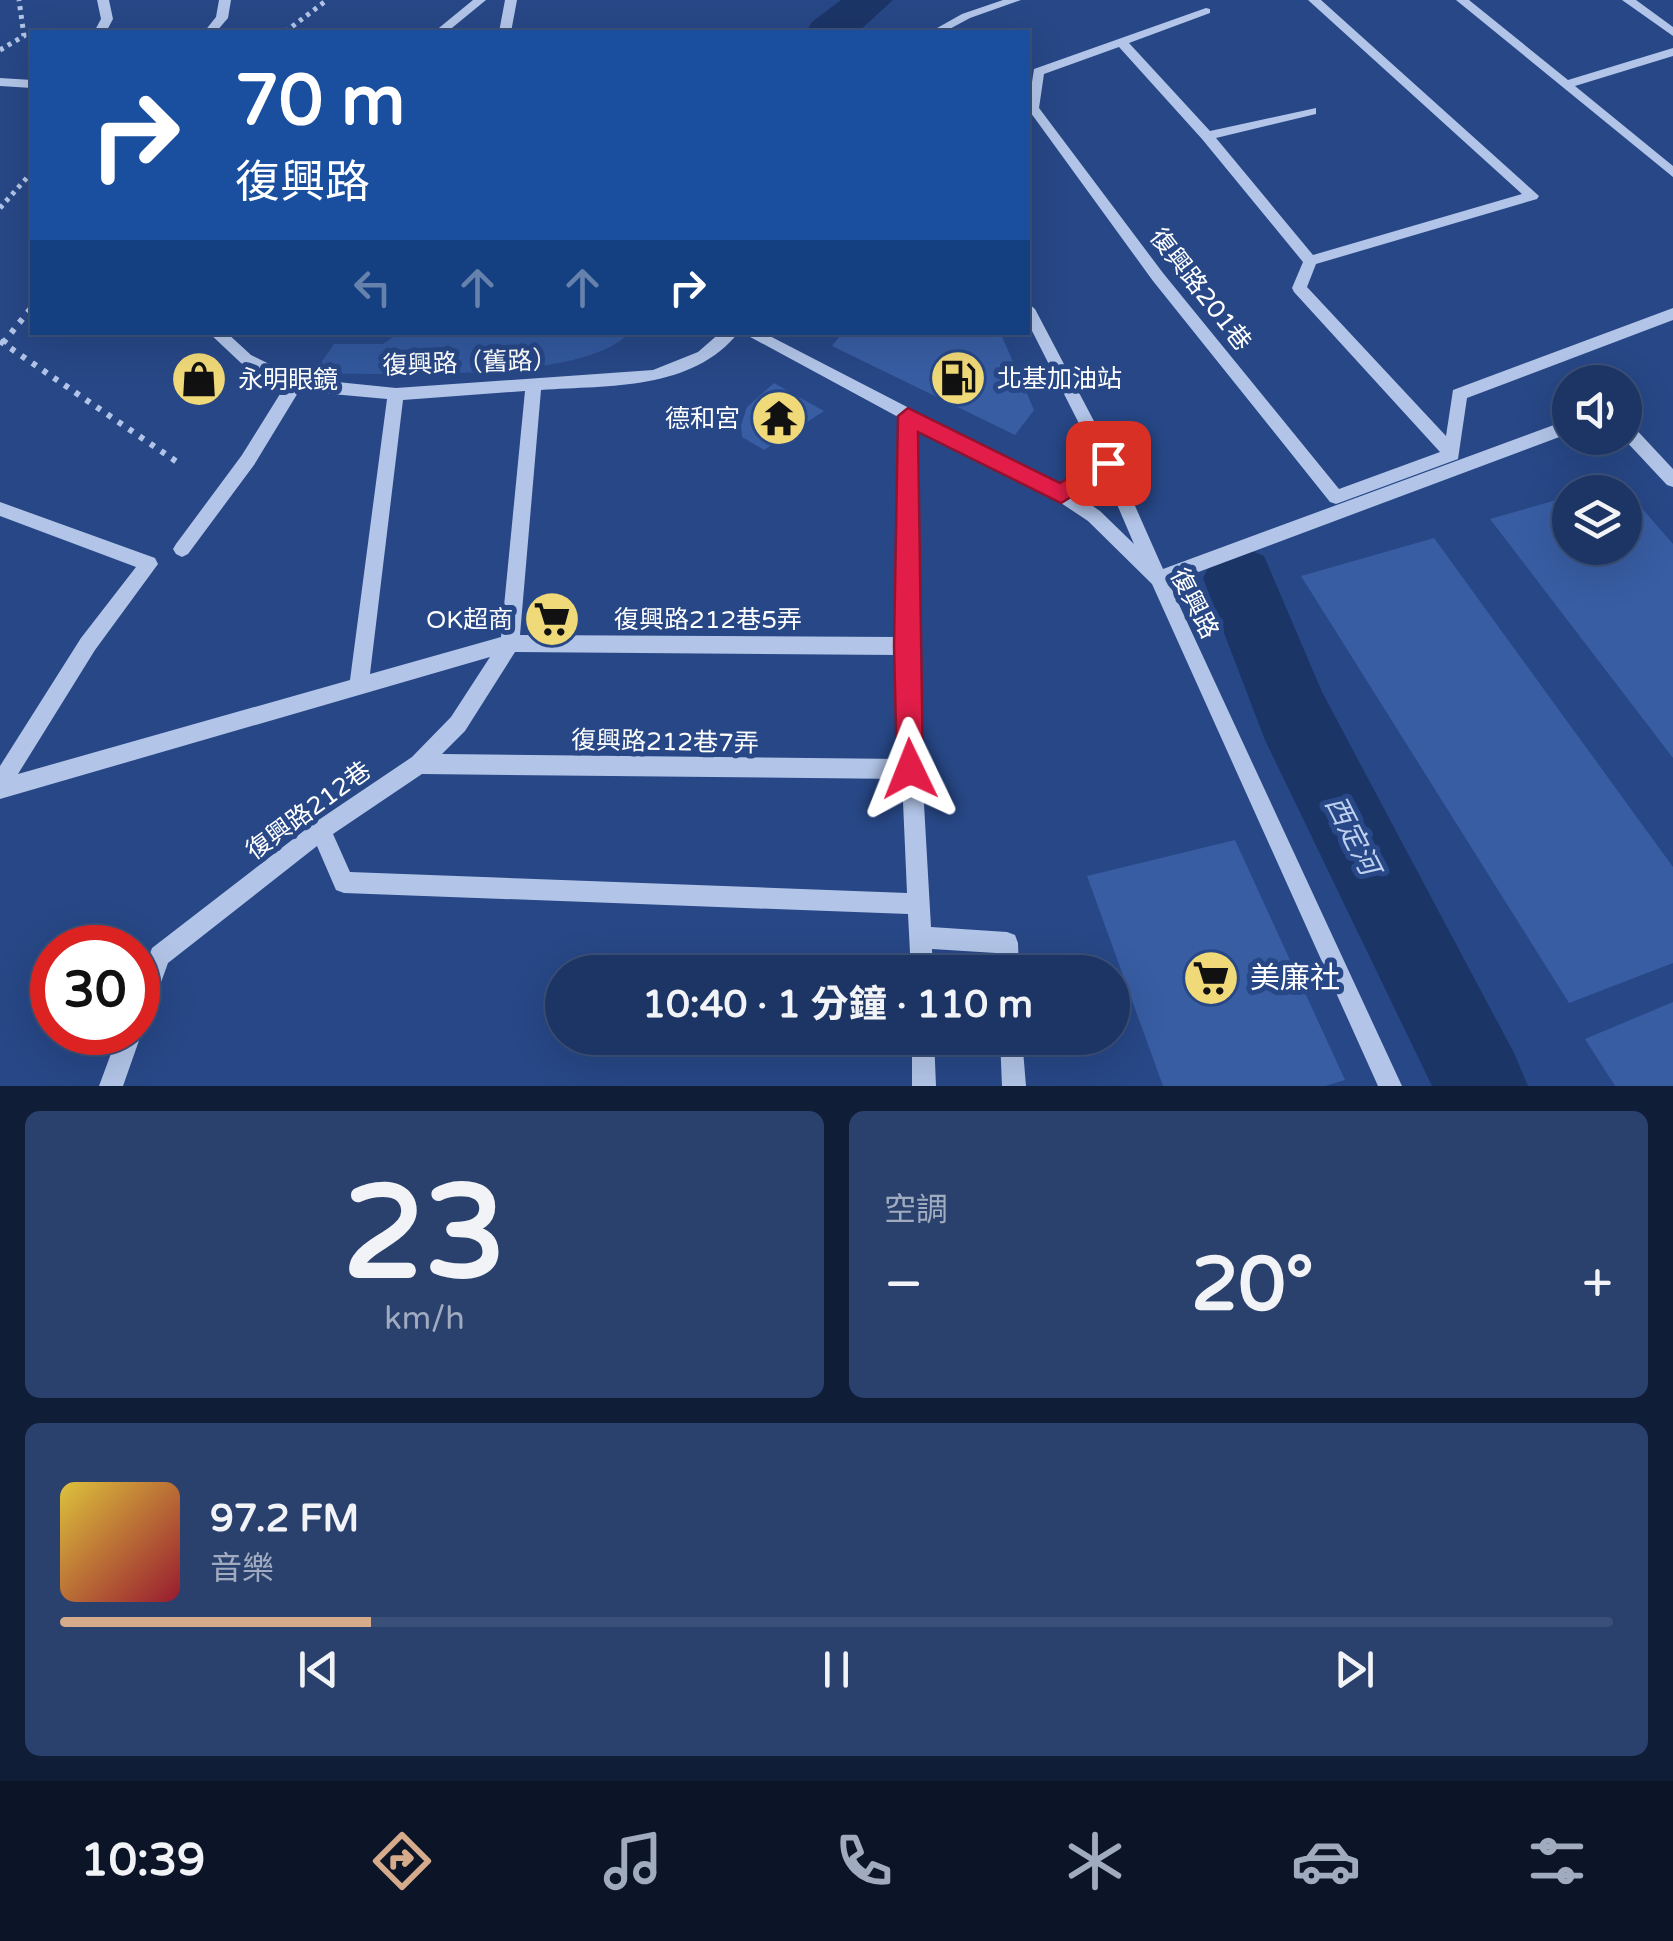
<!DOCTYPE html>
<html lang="zh-TW">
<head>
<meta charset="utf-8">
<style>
	:root { --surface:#1d3564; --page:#2a406d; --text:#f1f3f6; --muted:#a0abbf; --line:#3b5078; --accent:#d6ab8b }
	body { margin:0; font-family:"Varela Round","Noto Sans TC",sans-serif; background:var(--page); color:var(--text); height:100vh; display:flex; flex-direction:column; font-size:38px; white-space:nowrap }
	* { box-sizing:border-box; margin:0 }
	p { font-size:32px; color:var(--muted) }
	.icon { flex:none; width:55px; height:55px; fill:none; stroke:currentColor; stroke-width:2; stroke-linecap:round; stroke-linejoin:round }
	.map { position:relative; height:1086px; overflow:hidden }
	.panel { display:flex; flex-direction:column; gap:25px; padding:25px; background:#101d37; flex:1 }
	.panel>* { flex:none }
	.banner { position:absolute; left:30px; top:30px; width:1000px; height:305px; border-radius:0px; box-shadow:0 10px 40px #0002,0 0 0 2px var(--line); background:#1a4fa0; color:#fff; overflow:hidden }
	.tools { position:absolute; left:1552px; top:365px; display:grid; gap:20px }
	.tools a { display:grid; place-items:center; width:90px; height:90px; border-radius:50%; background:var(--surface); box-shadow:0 10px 40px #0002,0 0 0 2px var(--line); font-size:50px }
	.speed { position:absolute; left:30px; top:925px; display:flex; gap:20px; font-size:50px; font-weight:700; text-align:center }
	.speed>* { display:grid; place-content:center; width:130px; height:130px; border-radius:50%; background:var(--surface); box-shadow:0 10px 40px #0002,0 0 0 2px var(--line); line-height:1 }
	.speed .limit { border:15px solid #d22; background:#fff; color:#111 }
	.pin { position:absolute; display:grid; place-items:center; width:85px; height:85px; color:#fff; margin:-42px; border-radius:20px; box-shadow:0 5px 15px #0006 }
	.me { position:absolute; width:110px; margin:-55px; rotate:358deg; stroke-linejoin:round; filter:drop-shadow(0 0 8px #0008) }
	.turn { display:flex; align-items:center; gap:35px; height:210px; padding:0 40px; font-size:45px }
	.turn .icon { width:130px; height:130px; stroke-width:2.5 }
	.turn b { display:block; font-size:70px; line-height:85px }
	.lanes { display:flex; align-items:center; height:95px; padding:0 40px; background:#0003; justify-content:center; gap:50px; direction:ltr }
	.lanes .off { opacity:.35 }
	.big { font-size:75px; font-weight:700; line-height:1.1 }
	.panel .card { flex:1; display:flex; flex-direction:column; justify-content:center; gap:15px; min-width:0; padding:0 35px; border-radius:15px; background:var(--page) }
	.panel .dial { align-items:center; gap:0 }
	.dial b { font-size:130px; line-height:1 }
	.song { display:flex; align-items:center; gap:30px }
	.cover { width:120px; height:120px; border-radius:15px; background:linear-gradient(135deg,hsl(50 70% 55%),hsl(350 70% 35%)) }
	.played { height:10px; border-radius:5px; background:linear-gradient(90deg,var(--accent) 20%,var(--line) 20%) }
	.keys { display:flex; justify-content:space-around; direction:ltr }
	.heat { display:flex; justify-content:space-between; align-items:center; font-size:55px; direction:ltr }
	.panel .tiles { flex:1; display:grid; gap:25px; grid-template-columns:1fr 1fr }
	.card:last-child { grid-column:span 2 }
	.trip { position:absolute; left:545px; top:955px; width:585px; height:100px; border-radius:50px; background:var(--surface); box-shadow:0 10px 40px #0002,0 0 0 2px var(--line); font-weight:700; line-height:100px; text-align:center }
	.dock { display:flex; height:160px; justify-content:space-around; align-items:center; background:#0c1528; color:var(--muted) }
	.dock .icon { width:70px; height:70px }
	.dock .current { color:var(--accent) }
	.dock b { font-size:45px; color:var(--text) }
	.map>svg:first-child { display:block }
	.green { fill:#32589d }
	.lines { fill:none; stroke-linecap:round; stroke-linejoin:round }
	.river { fill:#1c3567; fill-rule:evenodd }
	.building { fill:#385da3 }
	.path-far1 { stroke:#b2c5e8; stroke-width:5; stroke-dasharray:4 5; stroke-linecap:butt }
	.path { stroke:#b2c5e8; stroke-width:6; stroke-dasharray:5 8; stroke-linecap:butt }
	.minor { fill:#b2c5e8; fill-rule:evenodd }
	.route { fill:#e11d48; stroke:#92132f; stroke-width:2.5 }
	.labels { text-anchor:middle; stroke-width:10; stroke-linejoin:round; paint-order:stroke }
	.street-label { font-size:25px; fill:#fff; stroke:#274786 }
	.poi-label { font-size:25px; fill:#fff; stroke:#274786; text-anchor:start }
	.water-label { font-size:28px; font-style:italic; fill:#bed0ef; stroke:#274786 }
	.near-poi-label { font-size:30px; fill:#fff; stroke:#274786; text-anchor:start }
</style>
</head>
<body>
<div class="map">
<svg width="1673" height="1086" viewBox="0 0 1673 1086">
	<rect width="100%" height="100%" fill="#274786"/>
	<path class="green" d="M399 333V332L629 333C583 384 383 372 313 374L334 344H383Z"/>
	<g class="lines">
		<g class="river">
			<path d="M841 0H893L858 32H806L812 22Z"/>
			<path d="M1239 546 1264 556 1322 692 1514 1053 1528 1086H1432L1265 740 1203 578 1214 556Z"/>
		</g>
	</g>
	<g class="building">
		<path d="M843 332H1000L1034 410 1015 435 832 346Z"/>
		<path d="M774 383 824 411 764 450 742 437 741 425 747 407Z"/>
		<path d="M1619 482 1673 544V758L1490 519 1570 496V548H1625V492L1586 491Z"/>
		<path d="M1434 538 1673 867V963L1569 1003 1301 576Z"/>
		<path d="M1235 840 1345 1080 1325 1086H1163L1087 876Z"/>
		<path d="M1673 1002V1086H1615L1585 1039Z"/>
	</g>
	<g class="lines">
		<g class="path-far1">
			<path d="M285 32 327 0"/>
			<path d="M0 50 24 36 19 0"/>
			<path d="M0 208 32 172"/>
		</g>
		<g class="path">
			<path d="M0 341 180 464"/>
			<path d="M3 343 32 307"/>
		</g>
		<g class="minor">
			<path d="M97 0H109L113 19 106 32H94L101 19Z"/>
			<path d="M219 0H231L228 18 216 32H204L216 17Z"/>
			<path d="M473 0H486L447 32H434Z"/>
			<path d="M505 0H517L511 32H499Z"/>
			<path d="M1003 0H1021L970 18 944 32H930L962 14Z"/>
			<path d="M1308 0H1321L1539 196 1537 199 1316 264 1307 287 1446 436 1453 390 1673 308V320L1467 398 1458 459 1336 504 1330 502 1153 281 1028 109 1034 69 1206 8 1210 9V13L1129 43 1210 131 1316 108V114L1216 138 1313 255 1522 194ZM1119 47 1202 139 1303 262 1292 288 1294 292 1440 452 1339 489 1163 273 1039 108 1044 74Z"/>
			<path d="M1456 0H1469L1568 80 1673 48V56L1575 86 1673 166V177Z"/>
			<path d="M1622 0H1636L1673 27V36Z"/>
			<path d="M0 78 32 80V88L0 86Z"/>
			<path d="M1028 303 1035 309 1116 463 1163 569 1570 419V433L1169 583 1402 1086H1378L1152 584 1088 521 1055 499 916 427 915 646 931 927 1007 932 1015 935 1018 943 1019 972H997L996 953 932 949 933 972H911L908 914 344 893 336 890 317 846 168 963 146 1024 140 1026 142 1032 123 1086H99L119 1032H138V987L152 948 314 823 412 757 451 717 490 657 0 799V766L81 638 136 567 0 516V502L155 558 158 564 95 650 18 774 350 680 387 399 299 391 254 465 188 554 182 557 176 554 173 549 176 544 242 455 285 386 241 363 208 332H226L251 355 298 378 396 388 653 370 698 352 721 332H739C692 391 609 385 541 390L520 635 897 637 900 418 741 332H762L1060 486 1098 461 1028 323ZM525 391 501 637 370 674 403 400ZM1104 474 1134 544 1100 511 1075 494ZM515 652 897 655 902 759 442 754 465 731ZM422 774 902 779 907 893 350 872 333 834Z"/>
			<path d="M1625 422 1631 424 1673 469V487L1667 485 1623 438Z"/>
			<path d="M912 1038H934L936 1086H912Z"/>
			<path d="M1000 1038H1022L1026 1086H1002Z"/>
		</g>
	</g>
	<path class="route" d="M908 408 1060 483 1108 454 1119 463 1116 469 1061 503 918 432 923 769 919 778 910 782 901 778 897 769 894 646 898 416Z"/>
	<defs>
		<g id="fuel-disc" transform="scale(2.875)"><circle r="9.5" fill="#f0d978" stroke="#274786"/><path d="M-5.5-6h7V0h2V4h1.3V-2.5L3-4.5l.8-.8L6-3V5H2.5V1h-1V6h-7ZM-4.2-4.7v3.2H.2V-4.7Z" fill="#111"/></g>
		<g id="shop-disc" transform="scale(2.875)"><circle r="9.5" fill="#f0d978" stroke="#274786"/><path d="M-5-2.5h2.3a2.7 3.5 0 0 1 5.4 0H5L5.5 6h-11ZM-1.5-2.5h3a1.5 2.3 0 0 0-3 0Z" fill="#111"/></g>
		<g id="temple-disc" transform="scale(2.875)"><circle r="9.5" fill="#f0d978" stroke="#274786"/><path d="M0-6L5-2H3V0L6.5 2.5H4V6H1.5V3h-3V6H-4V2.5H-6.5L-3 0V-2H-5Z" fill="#111"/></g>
		<g id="supermarket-disc" transform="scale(2.875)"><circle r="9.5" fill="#f0d978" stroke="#274786"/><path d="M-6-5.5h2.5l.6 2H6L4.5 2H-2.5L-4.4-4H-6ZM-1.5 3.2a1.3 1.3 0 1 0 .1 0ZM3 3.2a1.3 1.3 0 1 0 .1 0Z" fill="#111"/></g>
	</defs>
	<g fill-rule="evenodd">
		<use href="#fuel-disc" x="958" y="378"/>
		<use href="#shop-disc" x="199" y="379"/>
		<use href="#temple-disc" x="779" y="418"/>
		<use href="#supermarket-disc" x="552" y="619"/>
		<use href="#supermarket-disc" x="1211" y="978"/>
	</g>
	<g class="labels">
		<g class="street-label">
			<text transform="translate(1201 289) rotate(52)" y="9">復興路201巷</text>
			<text transform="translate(470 362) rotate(-2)" y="9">復興路（舊路）</text>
			<text transform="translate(1195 603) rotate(63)" y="9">復興路</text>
			<text x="708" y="628">復興路212巷5弄</text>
			<text transform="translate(665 741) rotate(1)" y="9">復興路212巷7弄</text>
			<text transform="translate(308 810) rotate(-36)" y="9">復興路212巷</text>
		</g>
		<g class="poi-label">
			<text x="997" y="387">北基加油站</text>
			<text x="238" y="388">永明眼鏡</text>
			<text x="740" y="427" text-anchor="end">德和宮</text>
			<text x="513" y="628" text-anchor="end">OK超商</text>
		</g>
		<g class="water-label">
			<text transform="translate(1353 835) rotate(63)" y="10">西定河</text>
		</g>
		<g class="near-poi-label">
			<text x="1250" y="988">美廉社</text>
		</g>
	</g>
</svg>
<div class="tools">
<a><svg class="icon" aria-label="sound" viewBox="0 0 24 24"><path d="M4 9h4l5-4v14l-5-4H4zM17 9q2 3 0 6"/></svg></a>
<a><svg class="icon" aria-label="layers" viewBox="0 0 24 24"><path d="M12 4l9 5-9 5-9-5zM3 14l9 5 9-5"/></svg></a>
</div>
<div class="speed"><div class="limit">30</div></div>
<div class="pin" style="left:1108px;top:463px;background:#d93025"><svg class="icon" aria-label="arrive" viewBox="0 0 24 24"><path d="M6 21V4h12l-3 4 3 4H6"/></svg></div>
<svg class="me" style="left:910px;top:769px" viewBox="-20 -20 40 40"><path d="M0-17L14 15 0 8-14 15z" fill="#e11d48" stroke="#fff" stroke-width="4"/></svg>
<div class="trip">10:40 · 1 分鐘 · 110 m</div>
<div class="banner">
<div class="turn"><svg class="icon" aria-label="right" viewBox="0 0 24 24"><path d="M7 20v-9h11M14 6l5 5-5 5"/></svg><div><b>70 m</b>復興路</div></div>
<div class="lanes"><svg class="icon off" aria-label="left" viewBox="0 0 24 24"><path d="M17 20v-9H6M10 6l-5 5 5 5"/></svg><svg class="icon off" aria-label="ahead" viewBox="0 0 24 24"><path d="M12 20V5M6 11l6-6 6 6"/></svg><svg class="icon off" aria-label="ahead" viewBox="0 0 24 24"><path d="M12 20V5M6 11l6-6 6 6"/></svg><svg class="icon" aria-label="right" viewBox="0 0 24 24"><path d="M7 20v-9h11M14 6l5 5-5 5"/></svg></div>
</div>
</div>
<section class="panel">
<div class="tiles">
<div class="card dial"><b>23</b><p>km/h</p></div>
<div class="card"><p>空調</p>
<div class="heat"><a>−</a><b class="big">20°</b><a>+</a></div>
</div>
<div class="card">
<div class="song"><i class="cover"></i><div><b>97.2 FM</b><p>音樂</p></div></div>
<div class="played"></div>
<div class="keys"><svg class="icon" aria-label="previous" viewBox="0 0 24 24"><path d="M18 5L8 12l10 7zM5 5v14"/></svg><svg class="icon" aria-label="pause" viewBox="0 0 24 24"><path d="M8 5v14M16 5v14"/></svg><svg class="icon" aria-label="next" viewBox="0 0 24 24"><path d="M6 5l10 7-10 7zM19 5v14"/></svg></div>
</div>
</div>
</section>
<nav class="dock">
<b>10:39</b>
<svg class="icon current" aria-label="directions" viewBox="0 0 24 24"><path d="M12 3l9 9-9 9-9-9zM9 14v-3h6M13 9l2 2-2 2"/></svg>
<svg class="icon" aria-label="music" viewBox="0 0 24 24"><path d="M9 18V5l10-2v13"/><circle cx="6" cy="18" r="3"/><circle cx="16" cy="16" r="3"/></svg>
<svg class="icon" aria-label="phone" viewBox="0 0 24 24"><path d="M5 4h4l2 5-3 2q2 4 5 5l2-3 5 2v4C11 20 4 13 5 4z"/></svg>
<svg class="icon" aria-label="climate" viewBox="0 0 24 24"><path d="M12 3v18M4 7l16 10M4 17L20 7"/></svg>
<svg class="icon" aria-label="car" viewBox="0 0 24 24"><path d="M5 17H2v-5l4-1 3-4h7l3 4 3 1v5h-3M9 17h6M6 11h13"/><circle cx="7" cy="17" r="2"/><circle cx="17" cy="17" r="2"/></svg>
<svg class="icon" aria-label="filters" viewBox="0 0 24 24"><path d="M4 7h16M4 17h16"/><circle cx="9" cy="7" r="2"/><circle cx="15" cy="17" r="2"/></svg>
</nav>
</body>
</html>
